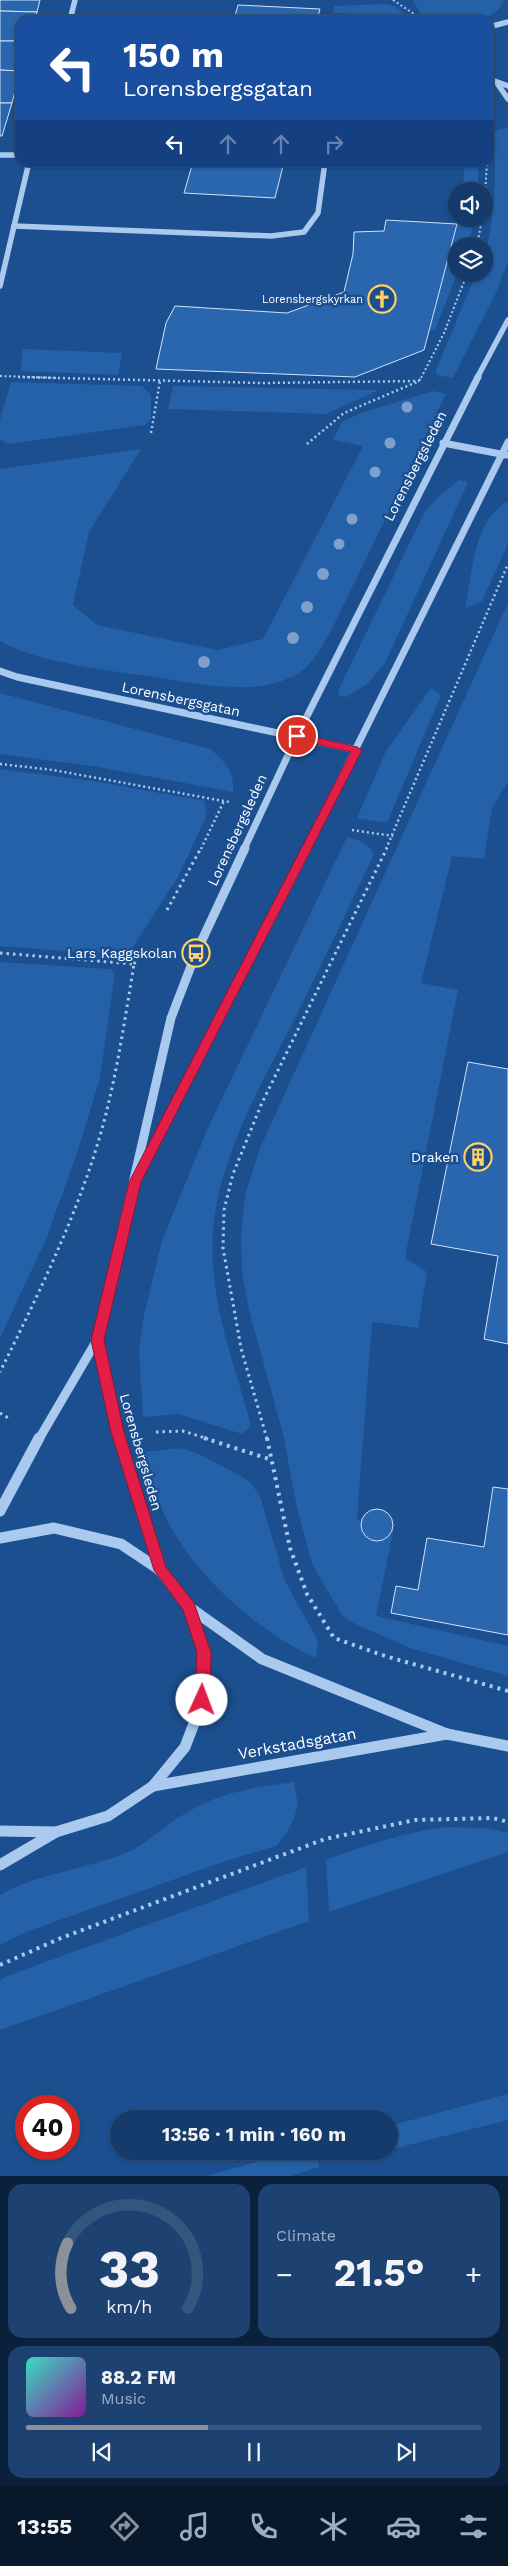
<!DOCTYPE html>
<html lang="en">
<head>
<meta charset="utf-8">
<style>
	:root { --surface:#143b6b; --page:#1d4271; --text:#f1f3f6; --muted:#9dadc1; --line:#33557e; --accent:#8c9099 }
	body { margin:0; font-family:"Work Sans",sans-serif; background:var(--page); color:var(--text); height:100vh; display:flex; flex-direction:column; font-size:19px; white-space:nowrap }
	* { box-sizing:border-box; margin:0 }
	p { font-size:16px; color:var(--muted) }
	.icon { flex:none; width:28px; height:28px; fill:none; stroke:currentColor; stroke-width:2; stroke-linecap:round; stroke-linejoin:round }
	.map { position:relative; height:2176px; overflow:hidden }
	.details { display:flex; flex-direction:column; gap:8px; padding:8px; background:#0b203b; flex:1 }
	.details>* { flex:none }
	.banner { position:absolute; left:15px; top:15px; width:479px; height:152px; border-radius:15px; box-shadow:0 1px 4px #0004,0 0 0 1px var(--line); background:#1a4fa0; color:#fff; overflow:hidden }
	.fabs { position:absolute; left:448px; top:182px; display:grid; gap:10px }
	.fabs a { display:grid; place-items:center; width:45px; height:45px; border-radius:50%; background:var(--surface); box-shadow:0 1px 4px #0004,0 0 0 1px var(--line); font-size:25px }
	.speed { position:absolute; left:15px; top:2095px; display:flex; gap:10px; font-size:25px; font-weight:700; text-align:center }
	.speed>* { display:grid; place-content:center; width:65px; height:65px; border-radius:50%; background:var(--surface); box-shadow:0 1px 4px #0004,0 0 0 1px var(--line); line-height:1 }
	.speed .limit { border:8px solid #d22; background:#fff; color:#111 }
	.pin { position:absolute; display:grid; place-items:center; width:42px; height:42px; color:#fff; margin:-21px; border:2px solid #fff; border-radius:50%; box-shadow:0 1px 5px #0007 }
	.me { position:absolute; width:55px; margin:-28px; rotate:2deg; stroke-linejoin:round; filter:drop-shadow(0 0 4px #0008) }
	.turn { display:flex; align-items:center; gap:18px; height:105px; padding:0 25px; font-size:22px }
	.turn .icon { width:65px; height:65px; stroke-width:2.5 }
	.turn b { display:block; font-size:35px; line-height:42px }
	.lanes { display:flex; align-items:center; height:48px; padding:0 25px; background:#0003; justify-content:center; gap:25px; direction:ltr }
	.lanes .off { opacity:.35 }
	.big { font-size:38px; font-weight:700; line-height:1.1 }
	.details .tile { flex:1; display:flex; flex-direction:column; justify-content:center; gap:8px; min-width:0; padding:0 18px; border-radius:15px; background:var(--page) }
	.details .dial { align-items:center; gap:0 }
	.dial svg { height:130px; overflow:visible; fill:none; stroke:var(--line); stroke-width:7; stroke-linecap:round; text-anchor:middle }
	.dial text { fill:var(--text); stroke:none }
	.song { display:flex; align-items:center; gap:15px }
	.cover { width:60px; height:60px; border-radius:8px; background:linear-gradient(135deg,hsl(170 70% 55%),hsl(290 70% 35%)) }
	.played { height:5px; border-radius:2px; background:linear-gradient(90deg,var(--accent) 40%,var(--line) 40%) }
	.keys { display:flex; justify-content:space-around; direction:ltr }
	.heat { display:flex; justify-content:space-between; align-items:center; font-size:28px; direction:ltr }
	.details .tiles { flex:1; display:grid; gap:8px; grid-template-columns:1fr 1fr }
	.tile:last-child { grid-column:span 2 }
	.trip { position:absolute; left:110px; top:2110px; width:288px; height:50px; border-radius:25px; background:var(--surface); box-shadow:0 1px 4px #0004,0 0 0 1px var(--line); font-weight:700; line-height:50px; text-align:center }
	.tabs { display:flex; height:80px; justify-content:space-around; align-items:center; background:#08182b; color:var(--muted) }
	.tabs .icon { width:35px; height:35px }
	.tabs .current { color:var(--accent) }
	.tabs b { font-size:22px; color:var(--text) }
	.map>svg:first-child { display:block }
	.green { fill:#2461a8 }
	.building { fill:#2a66ad; stroke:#cfe3fa }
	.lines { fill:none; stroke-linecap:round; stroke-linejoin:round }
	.path-far3 { stroke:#a9c9ee; stroke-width:2; stroke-dasharray:2 2.5; stroke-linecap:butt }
	.path-far2 { stroke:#a9c9ee; stroke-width:2.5; stroke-dasharray:2 3; stroke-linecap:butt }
	.path-far1 { stroke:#a9c9ee; stroke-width:3; stroke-dasharray:2.5 4; stroke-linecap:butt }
	.path { stroke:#a9c9ee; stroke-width:4; stroke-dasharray:3 5; stroke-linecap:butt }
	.minor-far3 { stroke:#a9c9ee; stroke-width:5.5 }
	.minor-far2 { stroke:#a9c9ee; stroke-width:7 }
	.minor-far1 { stroke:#a9c9ee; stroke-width:9 }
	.minor { stroke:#a9c9ee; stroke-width:11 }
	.tree { fill:#7ea0ca }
	.route { fill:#e11d48; stroke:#92132f }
	.labels { text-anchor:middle; stroke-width:5; stroke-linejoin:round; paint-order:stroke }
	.far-poi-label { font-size:11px; fill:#fff; stroke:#1b4f8f; text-anchor:end }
	.street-label { font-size:14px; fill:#fff; stroke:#1b4f8f }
	.poi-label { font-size:14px; fill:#fff; stroke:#1b4f8f; text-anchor:end }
	.near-street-label { font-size:16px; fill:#fff; stroke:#1b4f8f }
</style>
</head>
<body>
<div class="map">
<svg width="508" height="2176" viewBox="0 0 508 2176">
	<rect width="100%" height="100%" fill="#1b4f8f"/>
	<g class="green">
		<path d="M413 0H504C493 30 449 20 424 20Z"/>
		<path d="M386 4 395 6 406 15 333 13 334 6Z"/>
		<path d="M508 128V261L496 293 453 378 437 375 436 370 476 274H484C484 256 489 241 491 224 496 194 496 164 493 134L497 130Z"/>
		<path d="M464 163H478V191H463Z"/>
		<path d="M458 219H475L468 246H456L457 274 435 330H429Z"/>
		<path d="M23 349 122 353 118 375 20 371Z"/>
		<path d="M11 382 142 386 151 395V419L145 425 8 444 0 439V420Z"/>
		<path d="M173 386 379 390 326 414 168 409Z"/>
		<path d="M433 391 446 394 330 633C320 649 312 667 294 676 279 683 262 687 246 687 216 688 185 682 155 677 112 671 37 663 0 641V469L141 449 89 532 73 605 97 625 218 650 263 639 363 446 333 440 342 422 361 413Z"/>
		<path d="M459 480 467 481V485L385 663 368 683 347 697 339 696 338 691 424 513 439 496Z"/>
		<path d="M508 501V544L482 601 465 609C473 573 472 521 508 501Z"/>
		<path d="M508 603V782L492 808 484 859 452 856 421 983 458 990 405 1258 427 1272 418 1328 372 1322 357 1519 361 1522 362 1533 370 1540H385L393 1532 376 1616 508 1646V1676L410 1648 355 1624 342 1615 312 1564 297 1508 283 1434 249 1310 242 1273 241 1234 245 1195 260 1148Z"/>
		<path d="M431 688 441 695 387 823 357 818 386 751Z"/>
		<path d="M0 693 210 749C226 762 234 771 233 792L98 767 0 754Z"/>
		<path d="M0 769 93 781 205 801 206 817 178 877 127 956 0 946Z"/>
		<path d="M347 837C360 840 368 843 374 854 348 909 322 964 295 1018 256 1096 206 1176 213 1267 217 1320 237 1374 251 1425L242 1434 179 1414 143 1417 139 1351 144 1315 162 1241 207 1130Z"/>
		<path d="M0 962 110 969 115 973 100 1078 79 1147 47 1237 0 1338Z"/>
		<path d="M180 1448 199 1454 239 1475 250 1482 260 1496 285 1581 318 1641 316 1658C253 1630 180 1563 157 1497 151 1482 148 1467 145 1452Z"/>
		<path d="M294 1782 298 1804 294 1819 286 1834 276 1846 223 1862 26 1932 0 1945V1895C38 1873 84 1870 126 1853 143 1846 160 1830 176 1819 215 1793 248 1788 294 1782Z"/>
		<path d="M447 1827 486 1828 508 1833V1852L329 1912 326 1860C366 1845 404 1832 447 1827Z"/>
		<path d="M306 1867 309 1921 0 2030V1981L7 1976Z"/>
		<path d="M508 2094V2120L389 2150V2126Z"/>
		<path d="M297 2151H315L319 2167 291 2176H206Z"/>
	</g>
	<g class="building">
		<path d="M0 0H40L37 12 0 11Z"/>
		<path d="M238 5 320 9 317 20H234Z"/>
		<path d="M0 11 37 12 35 20H20V41H0Z"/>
		<path d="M0 41H20V71L0 70Z"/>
		<path d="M0 70 20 71 12 103H0Z"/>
		<path d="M0 103H12L2 136H0Z"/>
		<path d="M193 162H284L275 198 184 193Z"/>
		<path d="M386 220 457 224 424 350 355 377 156 369 166 323 175 306 287 313 344 292 353 254 354 232 384 231Z"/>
		<path d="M468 1062 508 1069V1344L484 1339 498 1256 431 1244Z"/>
		<path d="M493 1487 508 1489V1635L391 1613 396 1586 418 1590 427 1538 484 1547Z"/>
		<circle cx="377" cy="1525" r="16"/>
	</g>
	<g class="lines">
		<g class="path-far3">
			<path d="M393 0 414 14 415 20"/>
			<path d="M484 211 487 162"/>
			<path d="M477 246 482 219"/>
			<path d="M0 376 59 378"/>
			<path d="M421 378 444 333 467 274"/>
		</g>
		<g class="path-far2">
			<path d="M18 377 262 383 419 381"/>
			<path d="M151 433 160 381"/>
			<path d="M307 444 344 413 419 381 421 377"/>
			<path d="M0 764 53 770 229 802"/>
			<path d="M352 830 393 836"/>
			<path d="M201 849 224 801"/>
			<path d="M386 849 508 564"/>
		</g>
		<g class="path-far1">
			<path d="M167 910 201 848"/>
			<path d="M0 953 134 964C124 1025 115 1087 97 1146 73 1224 36 1299 0 1372"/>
			<path d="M134 964 142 951"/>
			<path d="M0 1413 10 1419"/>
			<path d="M156 1432 183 1431 208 1439"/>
			<path d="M267 1439 241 1348 223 1248 224 1210 233 1174 261 1105 387 848"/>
		</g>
		<g class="path">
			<path d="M204 1438 272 1460"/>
			<path d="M267 1438 290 1548 307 1594 334 1638 385 1656 508 1691"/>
			<path d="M0 1965 61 1938 325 1839 415 1820 493 1818 508 1822"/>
		</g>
		<g class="minor-far3">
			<path d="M70 20 75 0"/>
			<path d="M489 27 508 22"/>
			<path d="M489 79 508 86"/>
			<path d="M497 83 508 99"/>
			<path d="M0 155H20"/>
			<path d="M14 226 271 236 304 232 318 213 325 162"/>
			<path d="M0 286 29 162"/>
			<path d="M477 378 508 320"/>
		</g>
		<g class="minor-far2">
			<path d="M443 443 506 455"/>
			<path d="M0 671 17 677 357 750"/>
			<path d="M244 849 297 736 478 377"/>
			<path d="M306 849 508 442"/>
		</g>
		<g class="minor-far1">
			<path d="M141 1171 307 848"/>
			<path d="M97 1340 119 1439"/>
			<path d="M39 1439 97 1340 171 1018 196 953 245 848"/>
		</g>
		<g class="minor">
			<path d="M119 1438 160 1570"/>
			<path d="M0 1511 39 1438"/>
			<path d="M0 1538 54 1528 121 1544 160 1570 189 1607 204 1651 203 1700 185 1747 153 1786 108 1816 56 1832 0 1831"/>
			<path d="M189 1607 262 1659 447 1734 508 1746"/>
			<path d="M153 1786 447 1734"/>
			<path d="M0 1865 56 1832"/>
		</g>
	</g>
	<g class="tree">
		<circle cx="407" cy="407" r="5.5"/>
		<circle cx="390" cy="443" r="5.5"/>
		<circle cx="375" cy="472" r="5.5"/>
		<circle cx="352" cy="519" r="5.5"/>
		<circle cx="339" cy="544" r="5.5"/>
		<circle cx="323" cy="574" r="6"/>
		<circle cx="307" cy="607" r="6"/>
		<circle cx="293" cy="638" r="6"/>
		<circle cx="204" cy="662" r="6"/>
	</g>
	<path class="route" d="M297 733 357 747 362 750 141 1182 104 1340 124 1432 166 1567 194 1603 211 1652 210 1700 207 1704 202 1706 198 1704 195 1700 197 1652 183 1610 154 1570 111 1432 91 1340 129 1182 351 752 293 739V734Z"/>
	<defs>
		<g id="church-ring" transform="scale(1.4375)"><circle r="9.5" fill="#1b4f8f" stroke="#ffd166" stroke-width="1.5"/><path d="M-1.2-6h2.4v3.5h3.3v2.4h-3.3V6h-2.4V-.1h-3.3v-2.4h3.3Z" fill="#ffd166"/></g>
		<g id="bus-ring" transform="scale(1.4375)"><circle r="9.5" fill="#1b4f8f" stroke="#ffd166" stroke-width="1.5"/><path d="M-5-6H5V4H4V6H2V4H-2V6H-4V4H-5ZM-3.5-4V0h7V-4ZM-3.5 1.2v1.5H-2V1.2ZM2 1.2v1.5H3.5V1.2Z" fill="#ffd166"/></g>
		<g id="building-ring" transform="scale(1.4375)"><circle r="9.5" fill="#1b4f8f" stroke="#ffd166" stroke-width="1.5"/><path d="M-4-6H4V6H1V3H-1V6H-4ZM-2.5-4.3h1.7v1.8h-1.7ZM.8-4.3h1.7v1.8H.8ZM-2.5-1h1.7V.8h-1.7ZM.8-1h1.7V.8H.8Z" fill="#ffd166"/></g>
	</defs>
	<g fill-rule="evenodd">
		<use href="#church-ring" x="382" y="299"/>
		<use href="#bus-ring" x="196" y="953"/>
		<use href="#building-ring" x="478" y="1157"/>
	</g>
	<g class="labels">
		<g class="far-poi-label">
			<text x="363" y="303">Lorensbergskyrkan</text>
		</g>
		<g class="street-label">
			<text transform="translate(415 466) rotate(-63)" y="5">Lorensbergsleden</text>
			<text transform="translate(181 699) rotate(12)" y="5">Lorensbergsgatan</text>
			<text transform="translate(237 830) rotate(-65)" y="5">Lorensbergsleden</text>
			<text transform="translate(141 1452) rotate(74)" y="5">Lorensbergsleden</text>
		</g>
		<g class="poi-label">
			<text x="177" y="958">Lars Kaggskolan</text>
			<text x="459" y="1162">Draken</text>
		</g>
		<g class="near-street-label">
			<text transform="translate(297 1743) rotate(-10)" y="6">Verkstadsgatan</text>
		</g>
	</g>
</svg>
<div class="fabs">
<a><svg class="icon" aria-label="sound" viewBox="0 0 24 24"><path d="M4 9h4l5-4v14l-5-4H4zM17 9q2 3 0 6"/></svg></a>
<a><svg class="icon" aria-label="layers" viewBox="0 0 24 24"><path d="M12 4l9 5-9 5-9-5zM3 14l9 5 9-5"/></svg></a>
</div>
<div class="speed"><div class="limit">40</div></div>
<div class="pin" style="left:297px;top:736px;background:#d93025"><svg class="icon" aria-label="arrive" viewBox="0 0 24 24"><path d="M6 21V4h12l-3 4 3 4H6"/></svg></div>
<svg class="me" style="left:202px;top:1700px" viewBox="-20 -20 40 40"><circle r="19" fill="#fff"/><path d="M0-13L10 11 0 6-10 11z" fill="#e11d48"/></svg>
<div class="trip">13:56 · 1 min · 160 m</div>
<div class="banner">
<div class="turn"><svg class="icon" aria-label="left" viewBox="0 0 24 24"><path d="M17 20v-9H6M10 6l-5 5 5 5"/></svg><div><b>150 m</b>Lorensbergsgatan</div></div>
<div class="lanes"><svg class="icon" aria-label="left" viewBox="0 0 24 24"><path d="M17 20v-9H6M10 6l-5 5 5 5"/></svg><svg class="icon off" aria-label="ahead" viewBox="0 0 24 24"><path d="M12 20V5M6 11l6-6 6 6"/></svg><svg class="icon off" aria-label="ahead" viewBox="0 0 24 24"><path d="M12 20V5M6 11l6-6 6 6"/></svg><svg class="icon off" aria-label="right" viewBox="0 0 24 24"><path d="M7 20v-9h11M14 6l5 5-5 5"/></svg></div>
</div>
</div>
<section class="details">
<div class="tiles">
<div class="tile dial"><svg viewBox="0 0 100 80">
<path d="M14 69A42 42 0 1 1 86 69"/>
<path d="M14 69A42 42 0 0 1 12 29" stroke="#8c9099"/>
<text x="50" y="56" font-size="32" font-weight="700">33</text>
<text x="50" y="72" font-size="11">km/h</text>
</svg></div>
<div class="tile"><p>Climate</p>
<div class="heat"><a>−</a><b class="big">21.5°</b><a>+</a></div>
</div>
<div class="tile">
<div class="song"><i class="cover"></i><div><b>88.2 FM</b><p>Music</p></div></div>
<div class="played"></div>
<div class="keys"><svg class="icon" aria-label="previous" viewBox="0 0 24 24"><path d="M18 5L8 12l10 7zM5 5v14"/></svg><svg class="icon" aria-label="pause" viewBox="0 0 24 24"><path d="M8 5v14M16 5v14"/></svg><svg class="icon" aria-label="next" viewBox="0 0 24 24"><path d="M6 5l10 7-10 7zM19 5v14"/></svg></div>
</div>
</div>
</section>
<nav class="tabs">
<b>13:55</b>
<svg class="icon current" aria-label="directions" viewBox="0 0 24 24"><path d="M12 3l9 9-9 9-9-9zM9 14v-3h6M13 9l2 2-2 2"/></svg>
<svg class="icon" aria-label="music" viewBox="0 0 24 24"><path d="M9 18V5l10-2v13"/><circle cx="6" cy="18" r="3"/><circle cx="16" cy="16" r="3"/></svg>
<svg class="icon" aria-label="phone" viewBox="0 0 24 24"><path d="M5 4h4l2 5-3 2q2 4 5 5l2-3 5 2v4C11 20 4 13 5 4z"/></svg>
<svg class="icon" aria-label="climate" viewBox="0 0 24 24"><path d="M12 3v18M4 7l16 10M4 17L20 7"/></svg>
<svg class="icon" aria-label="car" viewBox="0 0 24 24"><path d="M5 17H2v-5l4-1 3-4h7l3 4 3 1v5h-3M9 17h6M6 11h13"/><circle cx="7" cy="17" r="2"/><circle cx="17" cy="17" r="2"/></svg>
<svg class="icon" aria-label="filters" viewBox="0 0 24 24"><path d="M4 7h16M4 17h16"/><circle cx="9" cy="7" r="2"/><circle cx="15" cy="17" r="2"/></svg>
</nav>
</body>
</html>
